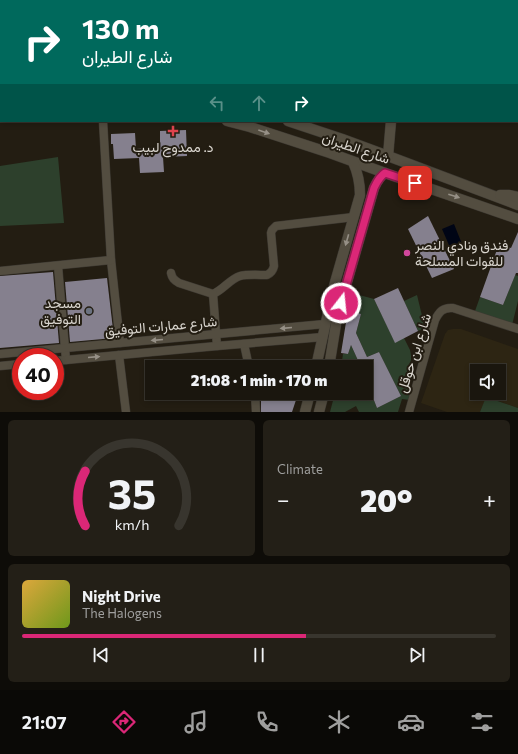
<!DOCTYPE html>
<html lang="en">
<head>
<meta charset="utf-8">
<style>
	:root { --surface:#1a160e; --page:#231f17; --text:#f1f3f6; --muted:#9f9f9e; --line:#38352e; --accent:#db2777 }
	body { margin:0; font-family:Commissioner,Vazirmatn,sans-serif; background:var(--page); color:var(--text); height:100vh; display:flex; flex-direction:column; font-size:15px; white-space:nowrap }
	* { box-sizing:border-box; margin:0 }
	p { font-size:13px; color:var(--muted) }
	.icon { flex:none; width:22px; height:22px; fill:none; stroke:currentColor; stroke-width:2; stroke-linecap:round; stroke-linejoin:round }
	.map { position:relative; height:412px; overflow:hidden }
	.side { display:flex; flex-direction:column; gap:8px; padding:8px; background:#0e0c08; flex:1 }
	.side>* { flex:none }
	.hud { position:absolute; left:0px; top:0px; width:518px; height:122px; box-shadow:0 2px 6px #0003,0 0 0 1px var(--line); background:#00695c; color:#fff; overflow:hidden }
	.tools { position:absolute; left:470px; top:364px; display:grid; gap:8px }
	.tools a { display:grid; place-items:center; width:36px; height:36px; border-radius:0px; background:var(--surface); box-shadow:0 2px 6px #0003,0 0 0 1px var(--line); font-size:20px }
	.speed { position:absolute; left:12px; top:348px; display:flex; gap:8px; font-size:20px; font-weight:700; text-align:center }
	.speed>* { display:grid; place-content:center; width:52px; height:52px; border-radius:50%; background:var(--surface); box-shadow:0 2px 6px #0003,0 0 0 1px var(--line); line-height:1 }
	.speed .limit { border:6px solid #d22; background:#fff; color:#111 }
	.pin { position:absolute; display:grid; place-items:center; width:34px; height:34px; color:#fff; margin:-17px; border-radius:8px; box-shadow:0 2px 6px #0006 }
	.me { position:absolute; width:44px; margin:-22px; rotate:16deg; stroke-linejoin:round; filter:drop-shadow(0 0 3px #0008) }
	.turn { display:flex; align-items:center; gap:14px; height:84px; padding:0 16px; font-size:18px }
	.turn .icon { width:52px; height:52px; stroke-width:2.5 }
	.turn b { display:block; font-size:28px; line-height:34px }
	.lanes { display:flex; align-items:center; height:38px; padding:0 16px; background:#0003; justify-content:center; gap:20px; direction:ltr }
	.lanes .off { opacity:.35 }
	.big { font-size:30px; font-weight:800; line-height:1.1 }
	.side .tile { flex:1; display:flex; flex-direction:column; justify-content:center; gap:6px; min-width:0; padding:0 14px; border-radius:6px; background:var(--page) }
	.side .dial { align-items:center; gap:0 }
	.dial svg { height:104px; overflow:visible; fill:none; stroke:var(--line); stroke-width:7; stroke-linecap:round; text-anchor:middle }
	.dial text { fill:var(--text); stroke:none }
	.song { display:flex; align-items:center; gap:12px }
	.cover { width:48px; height:48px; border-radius:6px; background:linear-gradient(135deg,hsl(40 70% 55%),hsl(80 70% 35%)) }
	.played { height:4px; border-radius:2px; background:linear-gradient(90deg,var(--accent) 60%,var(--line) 60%) }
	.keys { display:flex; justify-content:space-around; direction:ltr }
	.heat { display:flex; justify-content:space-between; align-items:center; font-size:22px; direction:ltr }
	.side .tiles { flex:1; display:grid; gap:8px; grid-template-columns:1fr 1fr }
	.tile:last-child { grid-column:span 2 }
	.trip { position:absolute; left:145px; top:360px; width:228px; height:40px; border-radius:0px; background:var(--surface); box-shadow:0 2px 6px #0003,0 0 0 1px var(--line); font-weight:800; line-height:40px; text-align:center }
	.menu { display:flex; height:64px; justify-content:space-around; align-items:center; background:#0a0906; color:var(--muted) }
	.menu .icon { width:28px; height:28px }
	.menu .current { color:var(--accent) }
	.menu b { font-size:18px; color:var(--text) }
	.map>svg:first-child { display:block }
	.built { fill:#2d2513; fill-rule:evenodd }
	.green { fill:#2d402c }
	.water { fill:#000515 }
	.building { fill:#85808e }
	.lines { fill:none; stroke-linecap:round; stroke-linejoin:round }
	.street-casing { stroke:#3d3932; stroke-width:9 }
	.secondary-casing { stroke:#3d3932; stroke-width:11 }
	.street { stroke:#534d40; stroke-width:8 }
	.secondary { stroke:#534d40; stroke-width:10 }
	.oneway { fill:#969086 }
	.route-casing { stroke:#8e194d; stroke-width:10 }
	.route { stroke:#db2777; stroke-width:7 }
	.health-dot { fill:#e0444e; stroke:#231d12; stroke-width:1.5 }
	.hotel-dot { fill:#d1479c; stroke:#231d12; stroke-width:1.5 }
	.worship-dot { fill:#6b7280; stroke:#231d12; stroke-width:1.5 }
	.labels { text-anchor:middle; stroke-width:4; stroke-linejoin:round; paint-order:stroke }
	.poi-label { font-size:14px; fill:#d8d4cd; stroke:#231d12 }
	.street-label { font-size:14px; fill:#d8d4cd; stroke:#231d12 }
</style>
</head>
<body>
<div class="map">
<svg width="518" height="412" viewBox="0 0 518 412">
	<rect width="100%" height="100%" fill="#231d12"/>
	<path class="built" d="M453 329H461L518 349V408L487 397 480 412H447L421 403 445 334 448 330ZM477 371H499V393H477Z"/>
	<g class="green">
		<path d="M58 157 64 223 0 226V166Z"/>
		<path d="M515 275 518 276V301L512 325 475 311 480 297 503 305Z"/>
		<path d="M352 293 374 299 395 342 404 338 410 350 411 355V360L406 378 407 385 410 400 402 399 398 412H359L356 406 345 412H330L335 393H366V380L377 408 401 396 379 352 367 357 356 333 361 314 348 310Z"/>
		<path d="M417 295 425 328 418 331 404 301Z"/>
		<path d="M351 345 361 367H341L343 354H348Z"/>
		<path d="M486 397 518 408V412H480Z"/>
	</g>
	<path class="water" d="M454 224 464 249 452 252 442 229Z"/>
	<g class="building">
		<path d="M186 130 187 156 163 157 164 172 140 173 139 158 114 159 113 144H111V134L135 133 136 149 160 147V131Z"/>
		<path d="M428 216 454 269 432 278 408 229Z"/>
		<path d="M518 232V273H516L503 305 480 297 499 244 511 248Z"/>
		<path d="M53 272 59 343 0 348V276Z"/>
		<path d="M107 278 114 338 70 342 65 282Z"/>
		<path d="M398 288 418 331 395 343 374 299Z"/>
		<path d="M348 310 361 314 356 333 367 357 379 352 401 396 377 408 366 380V367H361L351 345 348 354 341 353Z"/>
		<path d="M261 393H274L298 394 292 412H261Z"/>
	</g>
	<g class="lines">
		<g class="street-casing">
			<g id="street">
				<path d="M103 121 111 260 120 343"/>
				<path d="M58 266 66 360"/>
				<path d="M0 271 111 260"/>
				<path d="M171 273C172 278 174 280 179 283L213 294C223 290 230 279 240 276 248 274 259 275 267 275 271 273 273 271 274 266L271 233 272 230 276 226 354 217"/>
				<path d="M213 294 217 346"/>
				<path d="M244 344 249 367"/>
				<path d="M0 354 325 324"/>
				<path d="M119 355 126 412"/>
				<path d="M55 361 217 346 323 337"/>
				<path d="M0 366 21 364"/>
				<path d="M255 393 256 412"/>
				<path d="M409 412 435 320C439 312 443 307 453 308L518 329"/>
			</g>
		</g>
		<g class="secondary-casing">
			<g id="secondary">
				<path d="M401 1V0"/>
				<path d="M0 78H1"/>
				<path d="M0 92 1 91"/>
				<path d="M227 121 250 127 330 153 385 173 518 219"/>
				<path d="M288 121 342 139 388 156 518 205"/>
				<path d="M388 156 391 121"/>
				<path d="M500 195H509L518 197"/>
				<path d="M316 367 334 286 360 195C360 183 358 173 353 162"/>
				<path d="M329 367 336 324 341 303 374 188C377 182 379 177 385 173"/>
				<path d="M305 412 310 393"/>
				<path d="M319 412 324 393"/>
			</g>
		</g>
		<use href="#street" class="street"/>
		<use href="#secondary" class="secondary"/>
	</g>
	<defs><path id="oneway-solid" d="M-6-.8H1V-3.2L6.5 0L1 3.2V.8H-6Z"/></defs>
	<g class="oneway">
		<use href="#oneway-solid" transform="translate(264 132) rotate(19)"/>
		<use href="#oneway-solid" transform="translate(454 196) rotate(18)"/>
		<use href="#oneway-solid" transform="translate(347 240) rotate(106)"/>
		<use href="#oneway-solid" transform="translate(286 328) rotate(175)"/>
		<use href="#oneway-solid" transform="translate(157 340) rotate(175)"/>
		<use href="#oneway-solid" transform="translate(94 357) rotate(-5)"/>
	</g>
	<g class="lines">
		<g class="route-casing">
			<path id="route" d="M341 303 374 188C377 182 379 177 385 173L415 183"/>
		</g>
		<use href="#route" class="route"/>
	</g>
	<path class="health-dot" d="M171 125h4v4h4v4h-4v4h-4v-4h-4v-4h4z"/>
	<circle class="hotel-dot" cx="407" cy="253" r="4"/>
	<circle class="worship-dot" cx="89" cy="311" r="4"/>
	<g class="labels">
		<g class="poi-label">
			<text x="173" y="152">د. ممدوح لبيب</text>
			<text x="415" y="250" text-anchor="start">فندق ونادي النصر<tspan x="415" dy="16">للقوات المسلحة</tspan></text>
			<text x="81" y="308" text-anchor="end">مسجد<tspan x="81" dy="16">التوفيق</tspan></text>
		</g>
		<g class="street-label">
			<text transform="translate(356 148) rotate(19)" y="5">شارع الطيران</text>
			<text transform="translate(161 326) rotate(-5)" y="5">شارع عمارات التوفيق</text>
			<text transform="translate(414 353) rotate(-72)" y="5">شارع ابن حوقل</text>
		</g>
	</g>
</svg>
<div class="tools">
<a><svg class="icon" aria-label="sound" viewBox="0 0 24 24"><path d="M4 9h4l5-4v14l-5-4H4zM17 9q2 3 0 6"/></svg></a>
</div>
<div class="speed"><div class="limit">40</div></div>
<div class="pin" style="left:415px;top:183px;background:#d93025"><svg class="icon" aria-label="arrive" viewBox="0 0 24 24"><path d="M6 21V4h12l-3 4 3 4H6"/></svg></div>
<svg class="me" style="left:341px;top:303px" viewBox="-20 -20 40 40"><circle r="17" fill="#db2777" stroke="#fff" stroke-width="3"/><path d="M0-11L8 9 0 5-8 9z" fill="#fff"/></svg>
<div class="trip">21:08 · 1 min · 170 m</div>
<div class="hud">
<div class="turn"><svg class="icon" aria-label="right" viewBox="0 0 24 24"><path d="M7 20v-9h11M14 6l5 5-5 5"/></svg><div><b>130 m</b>شارع الطيران</div></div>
<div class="lanes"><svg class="icon off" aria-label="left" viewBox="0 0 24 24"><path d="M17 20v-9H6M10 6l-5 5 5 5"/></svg><svg class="icon off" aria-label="ahead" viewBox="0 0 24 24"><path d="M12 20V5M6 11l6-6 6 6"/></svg><svg class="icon" aria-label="right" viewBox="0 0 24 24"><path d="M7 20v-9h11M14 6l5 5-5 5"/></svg></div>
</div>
</div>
<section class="side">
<div class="tiles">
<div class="tile dial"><svg viewBox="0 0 100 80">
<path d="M14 69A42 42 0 1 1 86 69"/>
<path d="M14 69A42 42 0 0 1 14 27" stroke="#db2777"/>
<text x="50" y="56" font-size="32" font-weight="700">35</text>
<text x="50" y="72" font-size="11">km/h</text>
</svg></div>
<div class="tile"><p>Climate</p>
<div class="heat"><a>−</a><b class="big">20°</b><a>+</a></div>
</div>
<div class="tile">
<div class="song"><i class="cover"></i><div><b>Night Drive</b><p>The Halogens</p></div></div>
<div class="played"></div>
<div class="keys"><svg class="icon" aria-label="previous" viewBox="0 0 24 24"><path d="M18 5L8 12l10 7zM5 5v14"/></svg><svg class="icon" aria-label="pause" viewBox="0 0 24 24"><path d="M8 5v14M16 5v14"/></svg><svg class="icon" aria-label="next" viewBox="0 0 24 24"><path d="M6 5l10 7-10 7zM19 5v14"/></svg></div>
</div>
</div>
</section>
<nav class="menu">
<b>21:07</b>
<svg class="icon current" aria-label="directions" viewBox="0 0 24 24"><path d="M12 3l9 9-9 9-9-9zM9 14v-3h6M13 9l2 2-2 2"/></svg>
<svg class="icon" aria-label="music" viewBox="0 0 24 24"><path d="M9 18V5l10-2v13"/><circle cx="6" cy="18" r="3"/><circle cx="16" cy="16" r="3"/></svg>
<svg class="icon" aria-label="phone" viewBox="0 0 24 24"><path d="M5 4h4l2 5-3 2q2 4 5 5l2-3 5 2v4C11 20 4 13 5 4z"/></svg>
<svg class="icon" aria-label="climate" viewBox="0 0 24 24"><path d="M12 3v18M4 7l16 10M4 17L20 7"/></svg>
<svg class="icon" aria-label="car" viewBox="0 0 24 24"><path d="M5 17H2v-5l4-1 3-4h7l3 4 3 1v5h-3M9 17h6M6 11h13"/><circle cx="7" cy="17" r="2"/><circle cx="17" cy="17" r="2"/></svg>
<svg class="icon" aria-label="filters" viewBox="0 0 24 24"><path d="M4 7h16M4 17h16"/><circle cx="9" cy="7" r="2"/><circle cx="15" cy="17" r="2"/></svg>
</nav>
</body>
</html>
